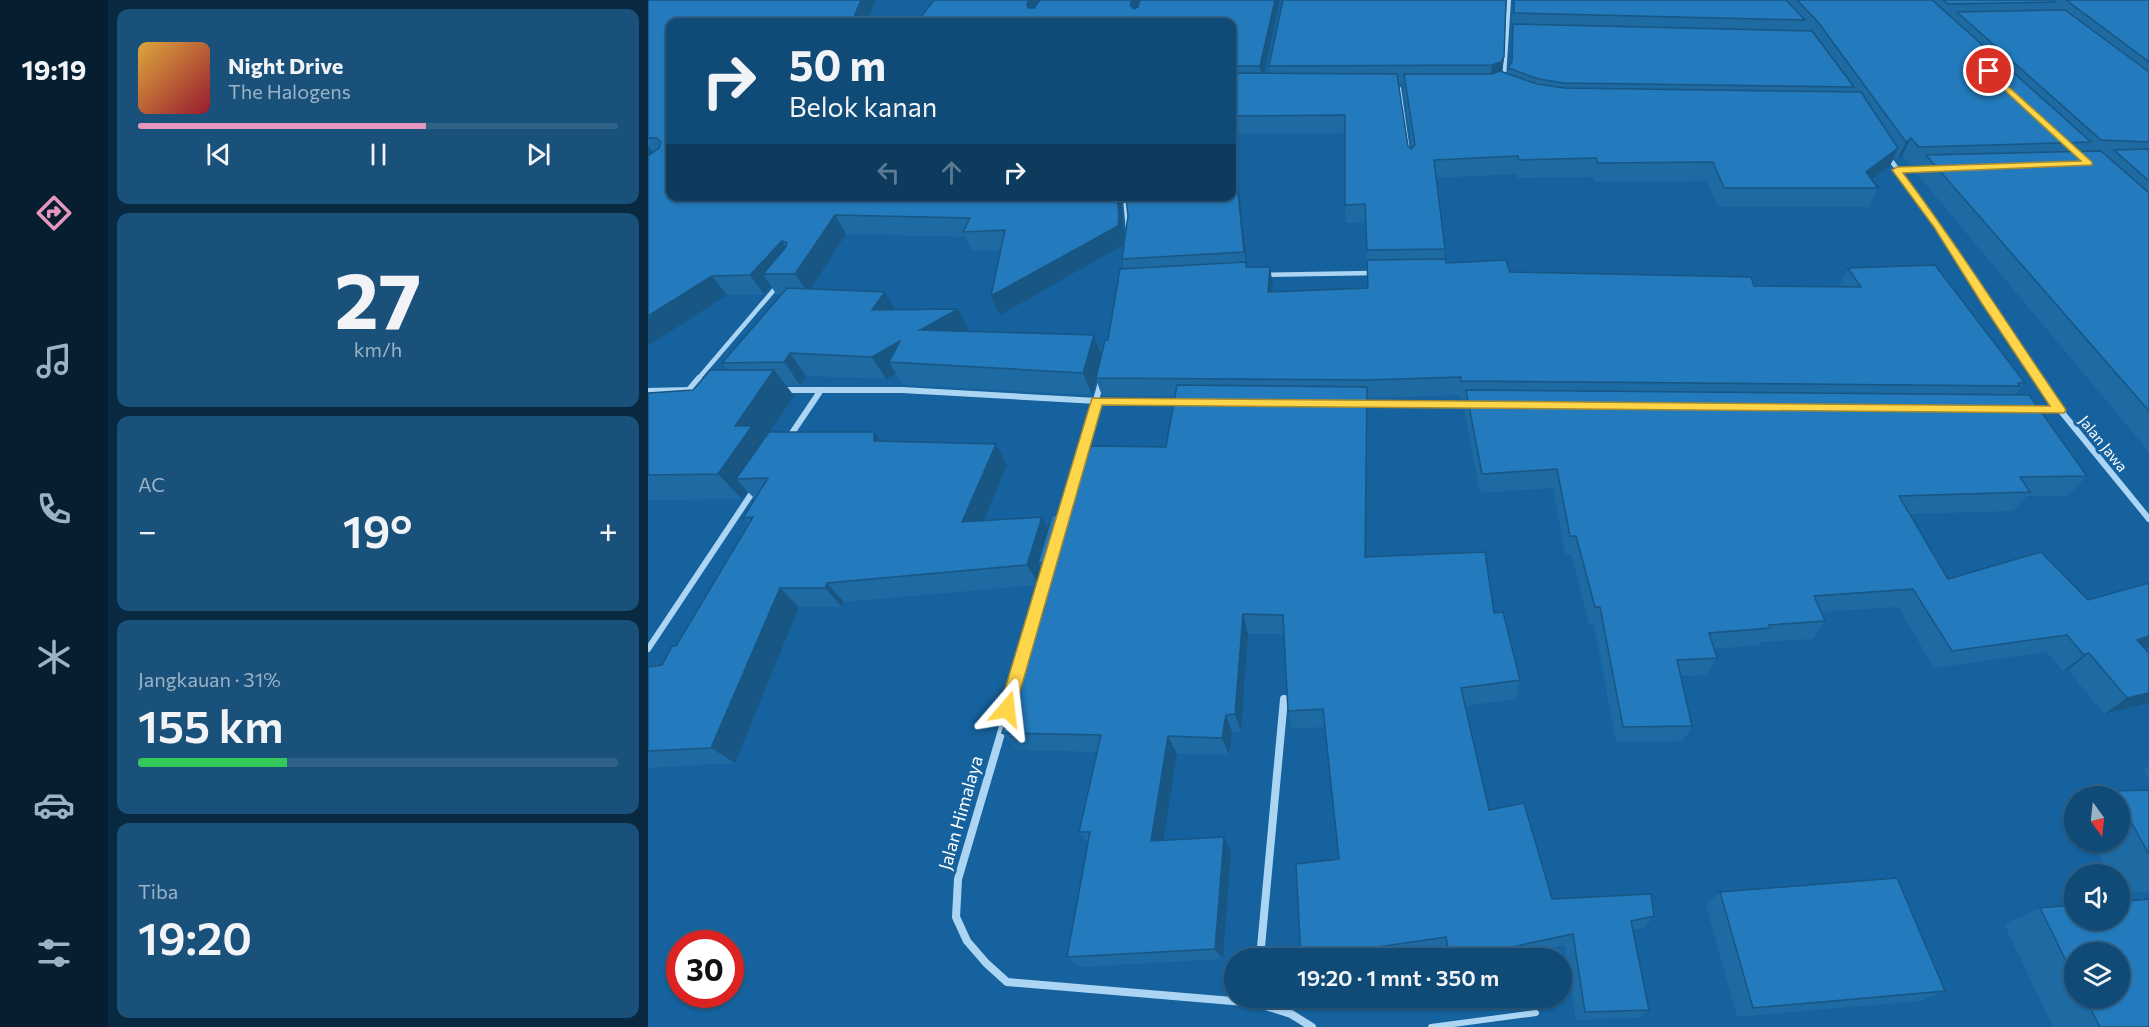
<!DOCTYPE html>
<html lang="id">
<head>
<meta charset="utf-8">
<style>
	:root { --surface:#104a76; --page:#19517b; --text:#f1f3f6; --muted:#9cb3c5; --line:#306288; --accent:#e797bd }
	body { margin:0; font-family:Commissioner,sans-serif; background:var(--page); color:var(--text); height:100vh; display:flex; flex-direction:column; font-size:22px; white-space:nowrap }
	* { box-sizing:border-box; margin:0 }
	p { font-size:20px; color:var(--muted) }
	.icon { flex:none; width:33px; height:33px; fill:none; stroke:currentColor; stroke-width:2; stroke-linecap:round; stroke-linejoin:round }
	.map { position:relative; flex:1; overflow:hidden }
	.details { display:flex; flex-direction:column; gap:9px; padding:9px; background:#092941; width:540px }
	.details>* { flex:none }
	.hud { position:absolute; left:18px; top:18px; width:570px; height:183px; border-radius:12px; box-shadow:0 2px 4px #0004,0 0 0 2px var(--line); background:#104a76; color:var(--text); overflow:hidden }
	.needle { width:39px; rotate:165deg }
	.controls { position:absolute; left:1416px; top:786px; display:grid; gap:12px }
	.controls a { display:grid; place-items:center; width:66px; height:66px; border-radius:50%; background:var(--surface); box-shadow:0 2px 4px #0004,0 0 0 2px var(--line); font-size:30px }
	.speed { position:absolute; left:18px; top:930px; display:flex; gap:12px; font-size:30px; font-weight:700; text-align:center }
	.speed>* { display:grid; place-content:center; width:78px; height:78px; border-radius:50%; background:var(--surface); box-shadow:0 2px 4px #0004,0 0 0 2px var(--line); line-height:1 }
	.speed .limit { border:9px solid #d22; background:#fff; color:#111 }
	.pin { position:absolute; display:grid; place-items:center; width:51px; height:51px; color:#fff; margin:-26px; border:3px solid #fff; border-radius:50%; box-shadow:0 2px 6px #0007 }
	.me { position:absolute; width:66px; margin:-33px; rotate:17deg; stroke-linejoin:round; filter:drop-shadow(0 0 4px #0008) }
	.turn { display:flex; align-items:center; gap:21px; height:126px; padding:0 24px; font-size:27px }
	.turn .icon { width:78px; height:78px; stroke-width:2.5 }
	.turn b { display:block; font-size:42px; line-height:51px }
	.lanes { display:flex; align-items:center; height:57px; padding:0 24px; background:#0003; justify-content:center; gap:30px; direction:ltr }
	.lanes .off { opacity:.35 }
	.big { font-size:45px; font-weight:600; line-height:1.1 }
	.details .tile { flex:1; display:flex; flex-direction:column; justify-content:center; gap:9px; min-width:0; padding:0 21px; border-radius:12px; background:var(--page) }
	.details .dial { align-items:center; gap:0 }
	.dial b { font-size:78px; line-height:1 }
	.song { display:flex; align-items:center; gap:18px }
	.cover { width:72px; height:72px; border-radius:9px; background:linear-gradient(135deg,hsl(40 70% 55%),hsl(350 70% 35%)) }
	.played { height:6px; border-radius:3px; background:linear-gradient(90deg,var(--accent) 60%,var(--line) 60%) }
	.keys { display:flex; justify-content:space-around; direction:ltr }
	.heat { display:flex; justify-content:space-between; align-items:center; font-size:33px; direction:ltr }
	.charge { height:9px; border-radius:4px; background:linear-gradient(90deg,#34c759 31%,var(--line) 0) }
	.trip { position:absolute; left:576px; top:948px; width:348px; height:60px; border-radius:30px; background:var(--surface); box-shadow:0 2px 4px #0004,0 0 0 2px var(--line); font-weight:600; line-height:60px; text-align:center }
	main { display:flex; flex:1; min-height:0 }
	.tabs { display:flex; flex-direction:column; width:108px; justify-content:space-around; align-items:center; background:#061e2f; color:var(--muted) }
	.tabs .icon { width:42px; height:42px }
	.tabs .current { color:var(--accent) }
	.tabs b { font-size:27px; color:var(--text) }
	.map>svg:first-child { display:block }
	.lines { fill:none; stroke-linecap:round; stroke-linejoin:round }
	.service-far1 { stroke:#acd5f3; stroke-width:2 }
	.service { stroke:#acd5f3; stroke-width:6 }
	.minor-far3 { stroke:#acd5f3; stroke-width:4 }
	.minor-far2 { stroke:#acd5f3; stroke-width:4.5 }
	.minor-far1 { stroke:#acd5f3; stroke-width:6 }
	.minor { stroke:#acd5f3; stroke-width:8 }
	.wall { fill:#1e6aa3; fill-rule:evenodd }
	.shaded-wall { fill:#185684 }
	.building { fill:#237bbd; stroke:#185684; stroke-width:1.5 }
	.route { fill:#ffd54a; stroke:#a68a30; stroke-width:1.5 }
	.labels { text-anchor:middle; stroke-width:6; stroke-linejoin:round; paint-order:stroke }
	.far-street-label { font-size:15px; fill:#fff; stroke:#15629e }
	.street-label { font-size:18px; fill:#fff; stroke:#15629e }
</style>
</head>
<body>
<main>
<nav class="tabs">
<b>19:19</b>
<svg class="icon current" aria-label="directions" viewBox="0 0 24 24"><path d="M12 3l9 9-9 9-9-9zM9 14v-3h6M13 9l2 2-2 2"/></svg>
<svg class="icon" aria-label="music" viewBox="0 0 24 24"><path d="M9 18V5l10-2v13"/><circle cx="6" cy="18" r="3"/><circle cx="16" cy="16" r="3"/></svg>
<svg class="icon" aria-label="phone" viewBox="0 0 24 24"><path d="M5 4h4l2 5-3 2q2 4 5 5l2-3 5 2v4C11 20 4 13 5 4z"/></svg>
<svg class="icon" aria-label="climate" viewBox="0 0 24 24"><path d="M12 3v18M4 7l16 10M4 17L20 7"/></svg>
<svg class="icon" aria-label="car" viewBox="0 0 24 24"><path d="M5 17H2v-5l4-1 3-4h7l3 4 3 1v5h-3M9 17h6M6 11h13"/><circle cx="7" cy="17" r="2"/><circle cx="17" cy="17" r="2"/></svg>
<svg class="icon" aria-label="filters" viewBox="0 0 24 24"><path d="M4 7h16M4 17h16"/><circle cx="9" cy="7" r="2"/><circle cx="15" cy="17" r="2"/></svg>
</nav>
<section class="details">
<div class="tile">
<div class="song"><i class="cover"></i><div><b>Night Drive</b><p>The Halogens</p></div></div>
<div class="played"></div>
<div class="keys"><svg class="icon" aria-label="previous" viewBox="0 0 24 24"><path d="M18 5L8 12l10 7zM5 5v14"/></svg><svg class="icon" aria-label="pause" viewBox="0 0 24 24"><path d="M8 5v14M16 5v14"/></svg><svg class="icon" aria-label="next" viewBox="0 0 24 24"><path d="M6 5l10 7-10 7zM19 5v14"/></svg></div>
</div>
<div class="tile dial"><b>27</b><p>km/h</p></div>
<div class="tile"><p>AC</p>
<div class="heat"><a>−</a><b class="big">19°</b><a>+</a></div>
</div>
<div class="tile"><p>Jangkauan · 31%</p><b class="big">155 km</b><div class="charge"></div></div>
<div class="tile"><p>Tiba</p><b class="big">19:20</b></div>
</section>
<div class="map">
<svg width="1501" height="1027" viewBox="0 0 1501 1027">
	<rect width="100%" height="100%" fill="#15629e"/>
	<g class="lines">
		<path class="service-far1" d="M752 88 761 151"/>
		<path class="service" d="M783 1027 888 1013"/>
		<g class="minor-far3">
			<path d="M856 78 861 0"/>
			<path d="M1240 156 1246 165"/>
		</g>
		<g class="minor-far2">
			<path d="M1245 163C1296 234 1342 307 1391 379"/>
			<path d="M1249 170 1279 169"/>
			<path d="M477 196 480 228"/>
			<path d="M615 275 725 273"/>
			<path d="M50 379 131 284"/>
		</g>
		<g class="minor-far1">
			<path d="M1390 378 1412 410 1501 519"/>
			<path d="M135 390H254L449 401 532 402"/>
			<path d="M0 391 43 390"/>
			<path d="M40 391 51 378"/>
			<path d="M713 403 823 405"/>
			<path d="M1385 410H1412"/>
			<path d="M142 436 173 390"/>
			<path d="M415 520 453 382"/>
			<path d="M0 649 106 490"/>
			<path d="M374 660 391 605"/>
		</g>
		<g class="minor">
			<path d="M375 659 310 879 308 917 319 941 338 963 359 982 608 1003 643 1014 664 1027"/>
			<path d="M612 958 636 699"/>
		</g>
	</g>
	<g class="wall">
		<path d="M0 0H228L218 22H22V196H473L476 235 475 245 352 315 353 250 324 251 317 237 198 234 162 289 237 292 247 310 321 331 446 335 453 355 460 340 477 269 474 259 584 196V22L286 0H632L617 73H622L621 66 856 57 854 72 860 74V68L863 64 865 0H1501V452L1269 174 1274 165H1262L1254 156 1249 160 1246 157 1242 166 1224 180 1230 188 1221 207H1070L1059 181 946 182 945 177 869 178 868 174 788 178 797 249 796 259 798 263 862 272 1106 286 1192 287 1191 286 1200 268 1377 383 1367 395 1439 476 1420 496H1379L1365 511 1262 514 1300 579 1440 600 1501 583V647L1497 648 1501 703 1456 714 1420 670 1415 671 1398 652 1286 668 1250 607 1173 612 1177 621 1165 639 1113 642 1111 645 1067 649 1069 658 1059 675 1033 676 1044 726 1035 741 968 742 946 624 941 625 923 554H917L905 488 832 493 816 410 817 399H812L811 395 719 398 718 557 846 613 872 680 868 699 817 706 841 810 904 899 1006 916 996 928 985 930 1001 1010 990 1018 928 1020 917 945 856 958H798L796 948 725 958H653L691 859 677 727 644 729 640 711 636 634H600L593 732H584L581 755 529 754 515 840 576 837 583 852 575 959 433 967 419 957 440 842 431 832 449 752 369 750 354 733 393 618 387 607 395 572V571L391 585 196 602 194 607H151L87 763 0 768V667L14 665 28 646 101 524 95 518 107 499 99 491 94 499 0 500V393L45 390 80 370 74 363 134 293 128 294 123 286 116 294 79 295 0 346ZM750 83H756V91L764 148 763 149 760 146ZM697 133V205L698 223H717L720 288 624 292 625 285 599 267 584 134ZM248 374 255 385 444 395 448 379 454 396H527L518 447 418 515 400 530 336 521 359 465 348 444 233 442 123 432 146 396 138 385H152L158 376 238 379Z"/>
		<path d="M1501 766V779L1495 770Z"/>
		<path d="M1501 790V892L1472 893V874H1462L1444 842H1472V796H1455L1465 791Z"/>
		<path d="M1072 892 1297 991 1272 1001 1089 1017 1058 905Z"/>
		<path d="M1392 908 1501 1027H1405L1356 924ZM1426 952 1472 998H1426Z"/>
	</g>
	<g class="shaded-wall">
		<path d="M213 0H228L218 22H204Z"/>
		<path d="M382 0H398L385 20 380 8 379 3Z"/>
		<path d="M484 0H495L490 5 486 22 482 5Z"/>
		<path d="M627 0H632L614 84 612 66Z"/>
		<path d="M856 57 854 75 842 83 844 65Z"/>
		<path d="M584 128 600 271 596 252Z"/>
		<path d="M1263 138 1254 156 1249 160 1258 142Z"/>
		<path d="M0 146 14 164 0 177Z"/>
		<path d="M1250 148 1242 166 1213 188 1218 172Z"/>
		<path d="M469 196H473L476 235 475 245 352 315 343 296Z"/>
		<path d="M187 215 198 234 160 293 147 274Z"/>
		<path d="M134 241 146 260 115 274 123 286 116 294 102 275Z"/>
		<path d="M622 267 625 285 623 310 620 292Z"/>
		<path d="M64 276 79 295 0 346V316Z"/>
		<path d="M237 292 250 315 224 310Z"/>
		<path d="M310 309 322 332 272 330Z"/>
		<path d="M446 335 454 358 444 395 435 373Z"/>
		<path d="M252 341 241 362 248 374 238 379 224 357Z"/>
		<path d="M142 353 158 376 152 385 136 362Z"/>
		<path d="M126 370 146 396 116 441 88 479 99 491 94 499 70 474 87 426Z"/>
		<path d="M719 387V409L718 577 717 557Z"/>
		<path d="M226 432 240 452 226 441Z"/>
		<path d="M348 444 359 465 327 542 314 522Z"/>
		<path d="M394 517 404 537 390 563 395 571 391 585 379 565Z"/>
		<path d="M179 583 196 602 194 607 177 588Z"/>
		<path d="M132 588 151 607 87 763 63 748Z"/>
		<path d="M595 614 600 634 593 732 587 714Z"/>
		<path d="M1501 636V647L1467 657 1489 640Z"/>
		<path d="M1441 653 1420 670 1415 671 1436 655Z"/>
		<path d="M1501 693V703L1456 714 1479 698Z"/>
		<path d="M578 715 584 732 581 755 574 738Z"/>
		<path d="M520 736 529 754 513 855 503 841Z"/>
		<path d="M576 837 583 852 575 959 567 949Z"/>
	</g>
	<g class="building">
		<path d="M0 0H213L204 22H22V196H469L471 216 470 226 343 296 357 230 315 232 322 218 187 215 147 274H115L138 247 139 243 134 241 102 275 64 276 0 316V156L11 148 13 142 9 138H0Z"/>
		<path d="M286 0H382L379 3 380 8H386L392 0H484L482 5 486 9 490 7 492 0H627L612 66H584V22H269Z"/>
		<path d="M635 0H858L856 57 853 62 844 65 621 66Z"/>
		<path d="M866 0H1138L1157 20 866 13Z"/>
		<path d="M1149 0H1284L1443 142 1271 147 1263 138 1258 142 1170 22Z"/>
		<path d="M1295 0H1405L1407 2 1300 4Z"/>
		<path d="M1418 0H1501V62Z"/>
		<path d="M1417 10 1501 72V142L1453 140 1309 12Z"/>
		<path d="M865 24 1164 31 1206 87 916 83 891 79 860 68 864 62Z"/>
		<path d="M852 71 889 84 916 88 1213 92 1250 148 1218 172 1230 188H1076L1065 162 950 163 948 158 871 160 870 156 786 160 797 249 719 250 717 204 697 205V115L584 116V73L749 74 760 146 763 149 767 145 756 74H844Z"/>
		<path d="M584 134 596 252 474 259 480 216 478 196H584Z"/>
		<path d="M1501 149V181L1466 150Z"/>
		<path d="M1453 151 1501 193V411L1278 155Z"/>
		<path d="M798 259V263L858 260 862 272 1103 277 1106 286 1213 287 1200 268 1287 265 1377 383H1370L1372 386 813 381V377L719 380 448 378 457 340H460L472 269 598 262V267H622L620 292 720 288 719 260Z"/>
		<path d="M139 288 237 292 224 310 310 309 272 330 446 335 435 373 241 362 252 341 224 357 142 353 136 362 74 363Z"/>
		<path d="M62 370H126L87 426H104L70 474 0 475V393L45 390Z"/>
		<path d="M529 385 719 387 717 557 837 552 846 613 855 612 872 680 813 688 841 810 876 803 904 899 1003 894 1006 916 983 921 1001 1010 937 1012 925 934 811 958H802L798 937 653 958 648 864 691 859 675 709 640 711 635 615 595 614 587 714 578 715 574 738 520 736 503 841 576 837 567 949 419 957 442 832H431L453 735 354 733 397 606 387 607 398 563H390L404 515H418L443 446 518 447Z"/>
		<path d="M818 390 1381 395 1439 476 1372 477 1382 492 1251 496 1300 579 1393 552 1440 600 1501 583V636L1489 640 1501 653V693L1479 698 1441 653 1436 655 1419 635 1304 651 1265 589 1166 596 1177 621 1121 625 1122 628 1061 633 1069 658 1029 660 1044 726 975 727 952 607H947L928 536H922L909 469 834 474Z"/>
		<path d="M121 432H226V441L348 444 314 522 394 517 379 565 179 583 177 588H132L63 748 0 751V667L14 665 24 646H28L105 517 95 518 120 478 88 479Z"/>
		<path d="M1501 790V854L1472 802V796H1469L1465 791Z"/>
		<path d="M1249 878 1297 991 1105 1008 1072 892Z"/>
		<path d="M1501 899V1027H1452L1437 998H1472V952H1426V977L1392 908 1426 905V920H1472V902Z"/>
	</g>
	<path class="route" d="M1341 69 1444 162V165L1255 173C1312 248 1362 329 1416 407L1418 410 1416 413 454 405 367 709 365 714 359 717 353 714 351 709 444 398 1402 406 1333 302 1286 227 1244 170 1249 167 1433 161 1338 73 1337 71Z"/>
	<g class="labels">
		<g class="far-street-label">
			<text transform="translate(1455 444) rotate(51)" y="5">Jalan Jawa</text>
		</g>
		<g class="street-label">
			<text transform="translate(313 813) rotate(-74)" y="6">Jalan Himalaya</text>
		</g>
	</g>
</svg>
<div class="controls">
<a><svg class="needle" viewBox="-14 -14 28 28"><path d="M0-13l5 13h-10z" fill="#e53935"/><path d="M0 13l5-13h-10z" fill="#9cb3c5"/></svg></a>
<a><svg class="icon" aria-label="sound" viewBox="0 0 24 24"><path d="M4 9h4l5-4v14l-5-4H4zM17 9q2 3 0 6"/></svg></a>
<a><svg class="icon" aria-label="layers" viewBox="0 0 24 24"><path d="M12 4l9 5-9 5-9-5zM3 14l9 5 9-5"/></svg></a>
</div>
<div class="speed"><div class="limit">30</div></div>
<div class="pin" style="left:1341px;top:71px;background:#d93025"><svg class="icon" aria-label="arrive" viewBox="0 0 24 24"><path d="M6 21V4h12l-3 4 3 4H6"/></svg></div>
<svg class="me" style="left:359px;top:709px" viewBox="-20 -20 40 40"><path d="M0-17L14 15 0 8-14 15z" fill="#ffd54a" stroke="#fff" stroke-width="4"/></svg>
<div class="trip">19:20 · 1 mnt · 350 m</div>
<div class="hud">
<div class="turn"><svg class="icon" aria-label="right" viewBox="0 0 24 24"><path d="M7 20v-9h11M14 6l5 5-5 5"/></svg><div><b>50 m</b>Belok kanan</div></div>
<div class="lanes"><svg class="icon off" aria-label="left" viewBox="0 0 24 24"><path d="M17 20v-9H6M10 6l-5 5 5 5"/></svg><svg class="icon off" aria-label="ahead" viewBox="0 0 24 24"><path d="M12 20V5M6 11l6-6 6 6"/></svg><svg class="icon" aria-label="right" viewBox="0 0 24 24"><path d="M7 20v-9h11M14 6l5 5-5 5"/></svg></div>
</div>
</div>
</main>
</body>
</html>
